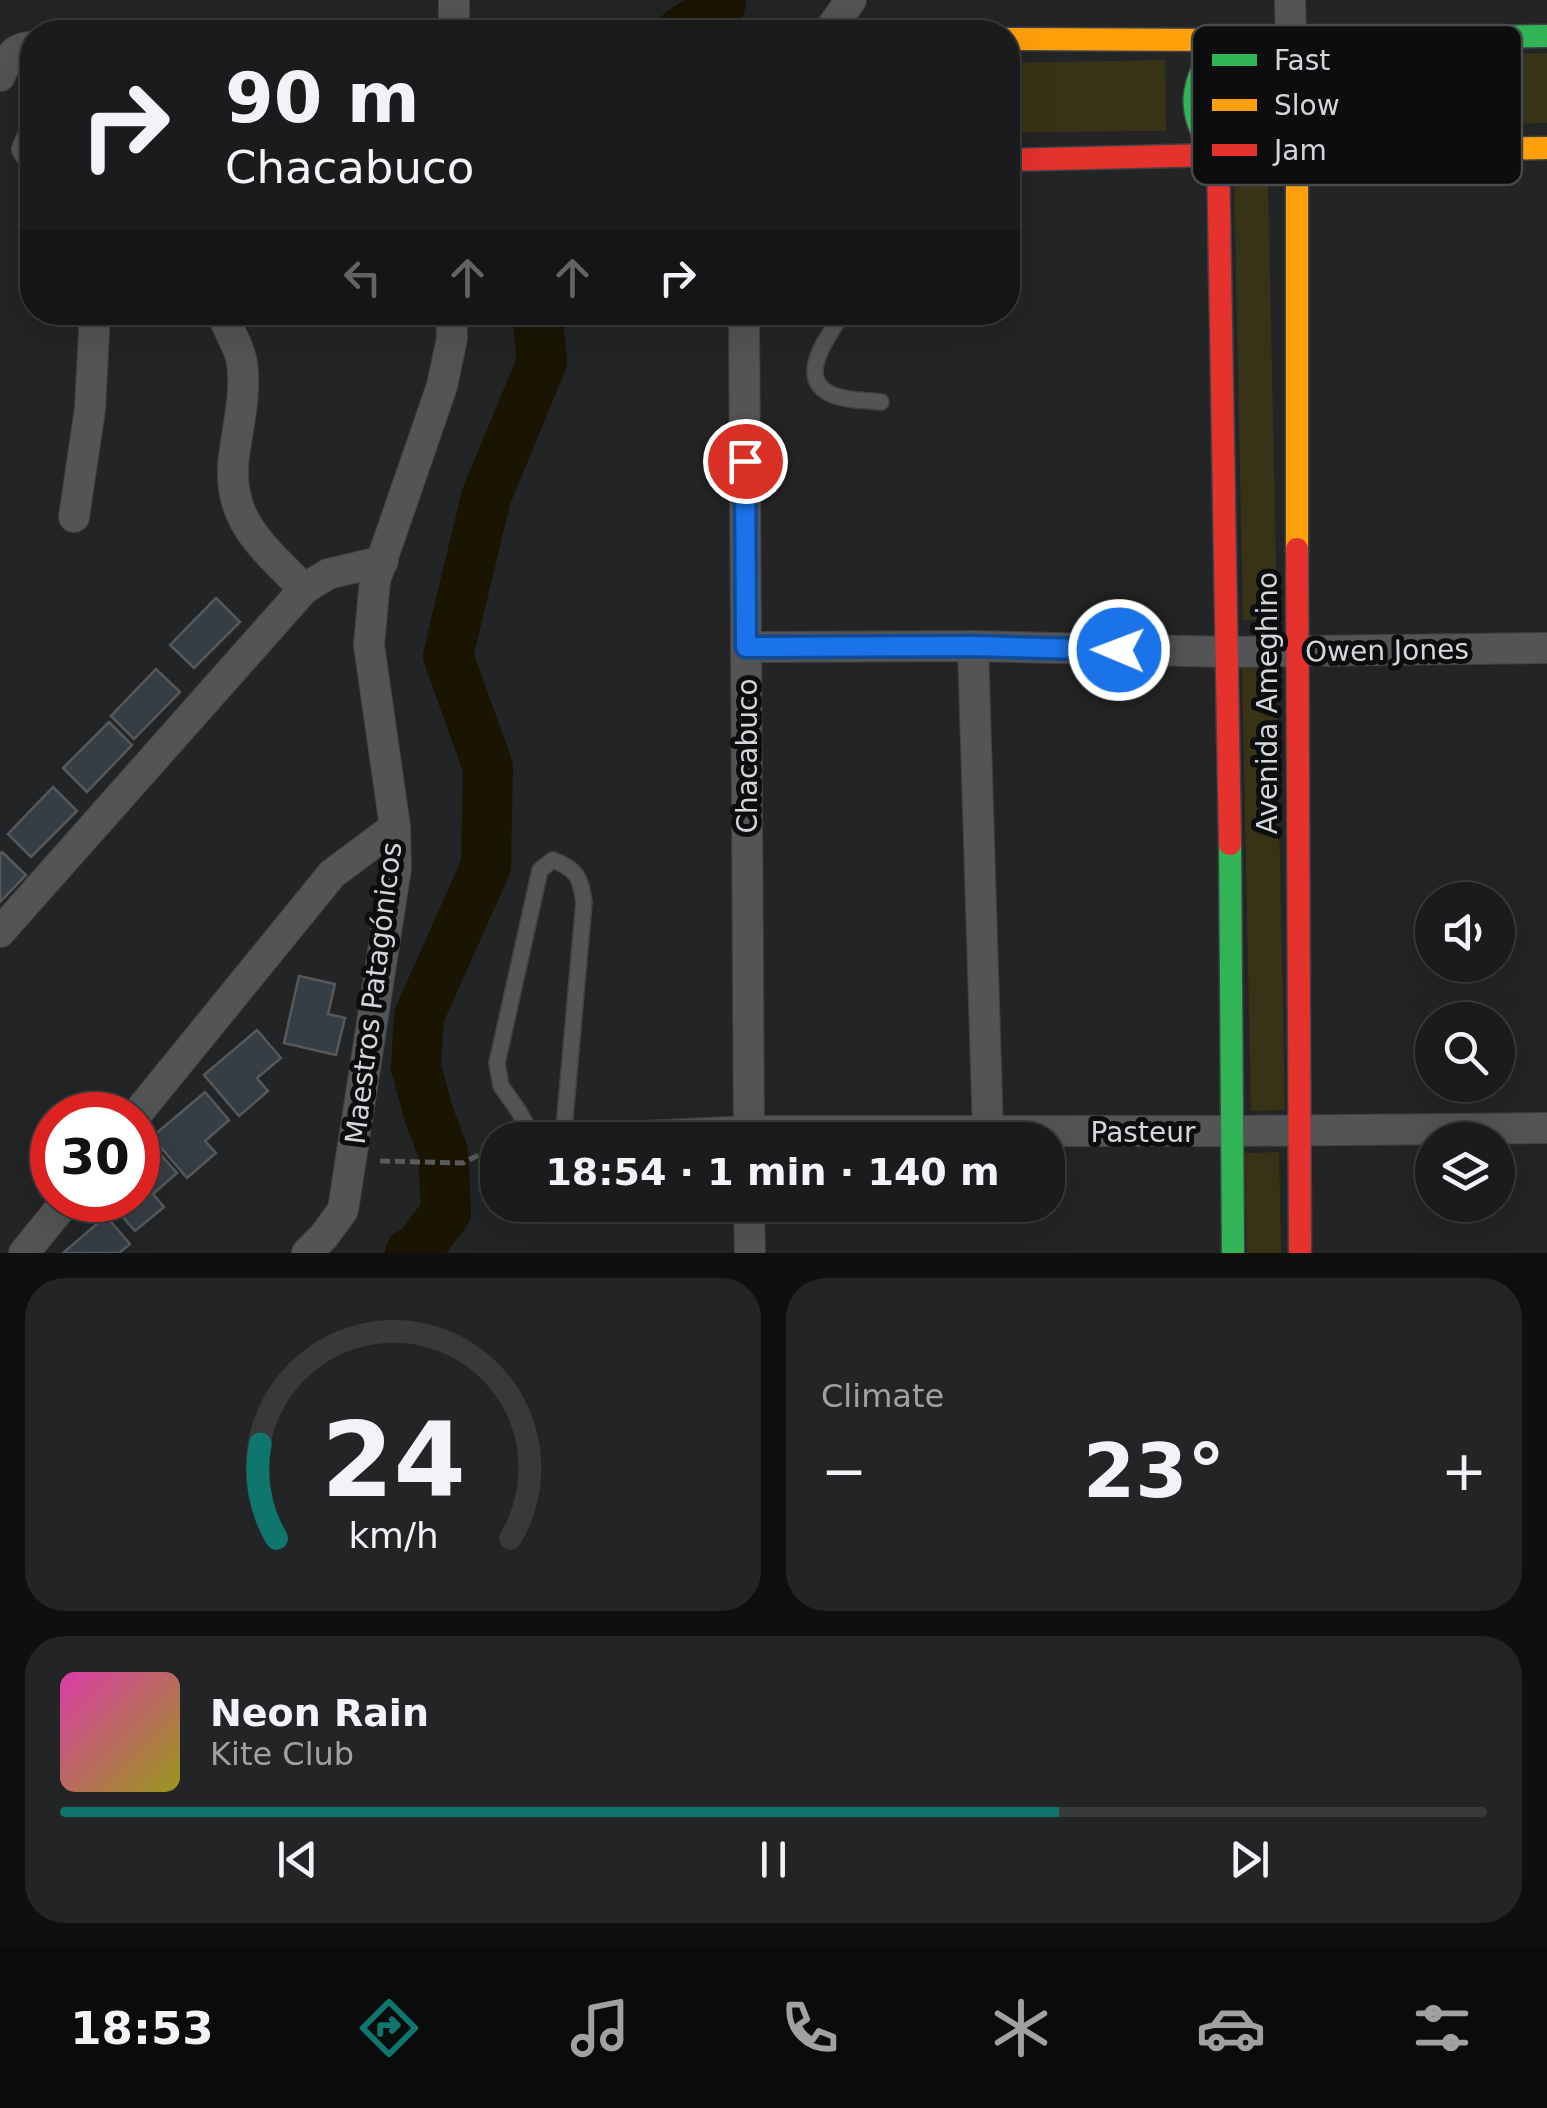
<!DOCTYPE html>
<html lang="en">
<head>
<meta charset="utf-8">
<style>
	:root { --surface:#1a1b1c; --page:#232425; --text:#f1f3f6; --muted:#9fa1a3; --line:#38393b; --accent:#0f766e }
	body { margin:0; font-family:"DejaVu Sans",sans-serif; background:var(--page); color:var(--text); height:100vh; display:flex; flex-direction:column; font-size:38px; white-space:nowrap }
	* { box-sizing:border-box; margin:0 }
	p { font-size:32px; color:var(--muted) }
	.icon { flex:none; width:55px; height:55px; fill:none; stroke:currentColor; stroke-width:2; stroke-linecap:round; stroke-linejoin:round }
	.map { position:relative; height:1253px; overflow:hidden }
	.panel { display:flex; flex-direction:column; gap:25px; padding:25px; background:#0e0f0f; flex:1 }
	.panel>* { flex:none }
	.hud { position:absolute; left:20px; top:20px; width:1000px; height:305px; border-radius:40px; box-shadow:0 10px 40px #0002,0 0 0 2px var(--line); background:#1a1b1c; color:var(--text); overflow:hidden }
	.tools { position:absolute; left:1415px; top:882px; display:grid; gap:20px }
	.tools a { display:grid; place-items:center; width:100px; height:100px; border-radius:50%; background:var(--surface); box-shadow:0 10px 40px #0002,0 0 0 2px var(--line); font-size:50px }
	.speed { position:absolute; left:30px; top:1092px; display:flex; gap:20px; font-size:50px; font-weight:700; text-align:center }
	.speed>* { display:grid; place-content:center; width:130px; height:130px; border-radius:50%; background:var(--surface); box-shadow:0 10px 40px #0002,0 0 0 2px var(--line); line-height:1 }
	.speed .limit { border:15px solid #d22; background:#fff; color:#111 }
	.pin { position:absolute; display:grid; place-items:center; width:85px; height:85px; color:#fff; margin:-42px; border:5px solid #fff; border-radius:50%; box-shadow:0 2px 10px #0007 }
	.me { position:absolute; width:110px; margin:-55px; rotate:271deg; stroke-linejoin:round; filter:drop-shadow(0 0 8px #0008) }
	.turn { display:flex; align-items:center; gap:35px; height:210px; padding:0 40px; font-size:45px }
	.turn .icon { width:130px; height:130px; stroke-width:2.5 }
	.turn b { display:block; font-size:70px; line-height:85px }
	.lanes { display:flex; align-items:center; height:95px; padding:0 40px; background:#0003; justify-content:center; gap:50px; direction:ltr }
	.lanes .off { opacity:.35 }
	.big { font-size:75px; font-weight:800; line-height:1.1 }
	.panel .card { flex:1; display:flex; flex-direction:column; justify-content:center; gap:15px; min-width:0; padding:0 35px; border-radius:40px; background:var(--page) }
	.panel .dial { align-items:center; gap:0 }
	.dial svg { height:260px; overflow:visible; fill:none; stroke:var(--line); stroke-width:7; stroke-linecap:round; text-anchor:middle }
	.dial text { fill:var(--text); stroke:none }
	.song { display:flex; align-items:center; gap:30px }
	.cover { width:120px; height:120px; border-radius:15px; background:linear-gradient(135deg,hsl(320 70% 55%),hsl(60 70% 35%)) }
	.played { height:10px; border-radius:5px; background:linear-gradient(90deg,var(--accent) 70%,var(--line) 70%) }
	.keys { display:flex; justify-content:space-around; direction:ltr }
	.heat { display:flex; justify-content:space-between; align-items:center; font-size:55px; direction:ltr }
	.panel .tiles { flex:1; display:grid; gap:25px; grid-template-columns:1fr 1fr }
	.card:last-child { grid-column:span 2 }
	.trip { position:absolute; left:480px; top:1122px; width:585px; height:100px; border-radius:40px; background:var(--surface); box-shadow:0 10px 40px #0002,0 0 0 2px var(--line); font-weight:800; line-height:100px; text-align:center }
	.tabs { display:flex; height:160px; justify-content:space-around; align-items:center; background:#0a0b0b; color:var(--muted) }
	.tabs .icon { width:70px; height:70px }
	.tabs .active { color:var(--accent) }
	.tabs b { font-size:45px; color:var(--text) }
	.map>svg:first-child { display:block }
	.green { fill:#383316 }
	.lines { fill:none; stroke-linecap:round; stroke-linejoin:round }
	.river { stroke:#1a1503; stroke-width:50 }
	.building { fill:#363e45; stroke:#57585a; stroke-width:2.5 }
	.lane-casing { stroke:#404143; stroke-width:18 }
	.street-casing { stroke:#404143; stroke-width:32 }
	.fast-casing { stroke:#404143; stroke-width:25 }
	.slow-casing { stroke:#404143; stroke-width:25 }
	.jam-casing { stroke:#404143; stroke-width:25 }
	.path { stroke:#595b5c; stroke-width:5; stroke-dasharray:10 5; stroke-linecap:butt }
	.lane { stroke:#535455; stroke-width:15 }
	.street { stroke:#535455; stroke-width:30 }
	.fast { stroke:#30b455; stroke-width:22 }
	.slow { stroke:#ff9f0a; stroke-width:22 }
	.jam { stroke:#e5322d; stroke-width:22 }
	.route-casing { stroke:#114b97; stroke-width:25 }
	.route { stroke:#1a73e8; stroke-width:18 }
	.labels { text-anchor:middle; stroke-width:10; stroke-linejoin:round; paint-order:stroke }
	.street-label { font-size:28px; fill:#d4d6d9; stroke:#0c0d0f }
	.key { fill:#0c0d0f; stroke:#48494c; stroke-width:2.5 }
	.key-label { font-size:28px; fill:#d4d6d9 }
</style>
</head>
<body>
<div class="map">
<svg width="1547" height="1253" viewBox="0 0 1547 1253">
	<rect width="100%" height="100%" fill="#222426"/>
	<g class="green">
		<path d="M1547 53V123L1327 127 1326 57Z"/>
		<path d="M1165 60 1166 131 1008 132V63Z"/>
		<path d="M1268 176 1277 619 1243 620 1234 177Z"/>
		<path d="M1276 667 1285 1110 1251 1111 1242 668Z"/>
		<path d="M1279 1152 1281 1253H1247L1245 1153Z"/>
	</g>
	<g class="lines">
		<g class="river">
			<path d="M681 32 720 6 721 0"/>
			<path d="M410 1253 418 1249 446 1212 443 1152 429 1115 416 1067 419 1016 486 866 488 767 448 656 486 497 542 362 537 312"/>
		</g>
	</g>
	<g class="building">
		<path d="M216 598 240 622 194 668 170 645Z"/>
		<path d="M156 669 180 692 134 739 111 716Z"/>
		<path d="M109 722 132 745 87 792 63 768Z"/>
		<path d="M53 787 77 811 31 857 8 834Z"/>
		<path d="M2 852 26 875 0 902V854Z"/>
		<path d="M299 976 335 984 328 1014 345 1018 336 1055 284 1043Z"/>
		<path d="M257 1030 281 1058 257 1078 268 1091 239 1116 204 1075Z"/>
		<path d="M205 1092 229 1120 205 1141 216 1153 187 1178 152 1137Z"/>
		<path d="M153 1146 177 1173 153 1194 164 1207 135 1231 108 1200H138V1159Z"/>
		<path d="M106 1216 130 1244 119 1253H63Z"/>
	</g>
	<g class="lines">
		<g class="lane-casing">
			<g id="lane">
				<path d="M843 312C830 335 793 379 833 395 847 401 866 400 881 402"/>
				<path d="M535 1140 518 1110 501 1086 497 1063 540 870 553 860C578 870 580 877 584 902L563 1140"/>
			</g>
		</g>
		<g class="street-casing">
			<g id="street">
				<path d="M1290 0 1291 39"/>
				<path d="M454 32V0"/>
				<path d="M828 32 851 0"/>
				<path d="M0 76C6 61 14 46 32 47"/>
				<path d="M32 138 27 149 32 156"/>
				<path d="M222 312C227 330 240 346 242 363 246 391 239 422 235 449 223 517 261 545 304 589"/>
				<path d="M744 312 749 1140"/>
				<path d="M74 517 90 409 95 312"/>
				<path d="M973 646 988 1133"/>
				<path d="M746 647 973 646 1228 652 1547 648"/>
				<path d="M0 932 304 589 328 574 383 561"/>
				<path d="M136 1115 332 874 395 827"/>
				<path d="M559 1140 749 1131H1232L1547 1128"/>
				<path d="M749 1205 750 1253"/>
				<path d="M24 1253 67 1200"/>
				<path d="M307 1253 324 1236 343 1210 396 868 395 827 369 645 375 580 442 386 452 338 451 312"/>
			</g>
		</g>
		<g class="fast-casing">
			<g id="fast">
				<path d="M1291 39 1297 40C1319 88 1322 102 1301 152L1214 155C1185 105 1190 89 1218 40Z"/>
				<path d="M1297 40 1547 36"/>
				<path d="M1230 844 1233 1253"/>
			</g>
		</g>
		<g class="slow-casing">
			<g id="slow">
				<path d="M1008 39 1218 40"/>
				<path d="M1297 152V549"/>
				<path d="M1301 152 1547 148"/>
			</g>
		</g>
		<g class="jam-casing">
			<g id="jam">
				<path d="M1218 155 1230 844"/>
				<path d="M1008 160 1214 155"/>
				<path d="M1297 549 1300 1253"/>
			</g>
		</g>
		<path class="path" d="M380 1161 463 1163 498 1145"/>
		<use href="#lane" class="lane"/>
		<use href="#street" class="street"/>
		<use href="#fast" class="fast"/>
		<use href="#slow" class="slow"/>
		<use href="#jam" class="jam"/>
	</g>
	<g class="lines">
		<g class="route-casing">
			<path id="route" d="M745 461 746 647 973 646 1119 650"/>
		</g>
		<use href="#route" class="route"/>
	</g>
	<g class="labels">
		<g class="street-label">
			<text transform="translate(1387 650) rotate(-1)" y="10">Owen Jones</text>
			<text transform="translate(1267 703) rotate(-90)" y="10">Avenida Ameghino</text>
			<text transform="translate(747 756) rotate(-90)" y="10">Chacabuco</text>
			<text transform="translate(373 993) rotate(-83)" y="10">Maestros Patagónicos</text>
			<text x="1143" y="1142">Pasteur</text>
		</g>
	</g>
	<rect x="1192" y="25" width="330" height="160" rx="15" class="key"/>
	<rect x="1212" y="54" width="45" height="12" fill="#30b455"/>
	<rect x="1212" y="99" width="45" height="12" fill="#ff9f0a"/>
	<rect x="1212" y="144" width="45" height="12" fill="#e5322d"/>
	<g class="key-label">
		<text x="1274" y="70">Fast</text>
		<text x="1274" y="115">Slow</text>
		<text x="1274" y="160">Jam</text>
	</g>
</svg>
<div class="tools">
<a><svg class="icon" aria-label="sound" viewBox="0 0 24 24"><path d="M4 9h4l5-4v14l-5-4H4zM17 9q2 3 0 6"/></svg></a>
<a><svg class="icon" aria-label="search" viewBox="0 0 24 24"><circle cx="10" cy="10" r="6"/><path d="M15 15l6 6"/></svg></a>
<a><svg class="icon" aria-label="layers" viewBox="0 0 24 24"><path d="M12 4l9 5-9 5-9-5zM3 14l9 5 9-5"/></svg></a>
</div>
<div class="speed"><div class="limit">30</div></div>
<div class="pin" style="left:745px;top:461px;background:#d93025"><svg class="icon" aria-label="arrive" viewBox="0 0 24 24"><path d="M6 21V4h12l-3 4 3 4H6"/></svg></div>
<svg class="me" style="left:1119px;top:650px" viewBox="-20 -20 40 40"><circle r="17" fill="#1a73e8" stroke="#fff" stroke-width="3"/><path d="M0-11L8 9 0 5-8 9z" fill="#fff"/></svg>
<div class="trip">18:54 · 1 min · 140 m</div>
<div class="hud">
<div class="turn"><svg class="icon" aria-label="right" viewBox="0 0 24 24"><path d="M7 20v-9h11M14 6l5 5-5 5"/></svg><div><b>90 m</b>Chacabuco</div></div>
<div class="lanes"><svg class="icon off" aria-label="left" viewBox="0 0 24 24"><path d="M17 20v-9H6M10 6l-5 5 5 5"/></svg><svg class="icon off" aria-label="ahead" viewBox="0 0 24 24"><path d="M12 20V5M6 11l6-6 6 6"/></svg><svg class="icon off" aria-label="ahead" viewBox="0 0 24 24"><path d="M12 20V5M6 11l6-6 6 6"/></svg><svg class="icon" aria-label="right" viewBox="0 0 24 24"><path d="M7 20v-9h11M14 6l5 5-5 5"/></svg></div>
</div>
</div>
<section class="panel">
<div class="tiles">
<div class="card dial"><svg viewBox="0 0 100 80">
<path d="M14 69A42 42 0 1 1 86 69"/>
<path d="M14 69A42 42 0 0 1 9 40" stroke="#0f766e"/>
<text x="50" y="56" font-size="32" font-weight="700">24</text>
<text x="50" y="72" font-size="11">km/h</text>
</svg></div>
<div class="card"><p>Climate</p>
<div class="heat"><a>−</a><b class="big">23°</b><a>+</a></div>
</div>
<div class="card">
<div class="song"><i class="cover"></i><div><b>Neon Rain</b><p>Kite Club</p></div></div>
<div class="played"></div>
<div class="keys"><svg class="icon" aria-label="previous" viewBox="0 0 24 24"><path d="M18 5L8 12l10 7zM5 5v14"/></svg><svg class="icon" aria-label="pause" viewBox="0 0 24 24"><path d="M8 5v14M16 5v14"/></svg><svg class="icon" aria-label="next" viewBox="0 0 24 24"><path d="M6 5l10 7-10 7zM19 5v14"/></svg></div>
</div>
</div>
</section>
<nav class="tabs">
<b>18:53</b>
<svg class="icon active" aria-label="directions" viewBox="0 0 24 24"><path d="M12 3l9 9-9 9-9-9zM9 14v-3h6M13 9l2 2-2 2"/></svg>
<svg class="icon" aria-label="music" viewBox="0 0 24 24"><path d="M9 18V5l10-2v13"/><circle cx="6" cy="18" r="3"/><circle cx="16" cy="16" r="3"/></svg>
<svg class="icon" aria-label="phone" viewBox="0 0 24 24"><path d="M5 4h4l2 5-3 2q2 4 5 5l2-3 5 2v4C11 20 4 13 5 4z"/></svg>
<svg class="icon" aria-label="climate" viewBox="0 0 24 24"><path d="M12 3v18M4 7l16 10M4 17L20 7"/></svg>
<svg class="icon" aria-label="car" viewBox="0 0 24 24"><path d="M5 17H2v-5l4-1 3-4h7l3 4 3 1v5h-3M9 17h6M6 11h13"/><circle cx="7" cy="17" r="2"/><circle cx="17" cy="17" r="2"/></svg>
<svg class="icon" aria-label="filters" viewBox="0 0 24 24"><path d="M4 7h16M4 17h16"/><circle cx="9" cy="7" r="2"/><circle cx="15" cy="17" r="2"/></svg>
</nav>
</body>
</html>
